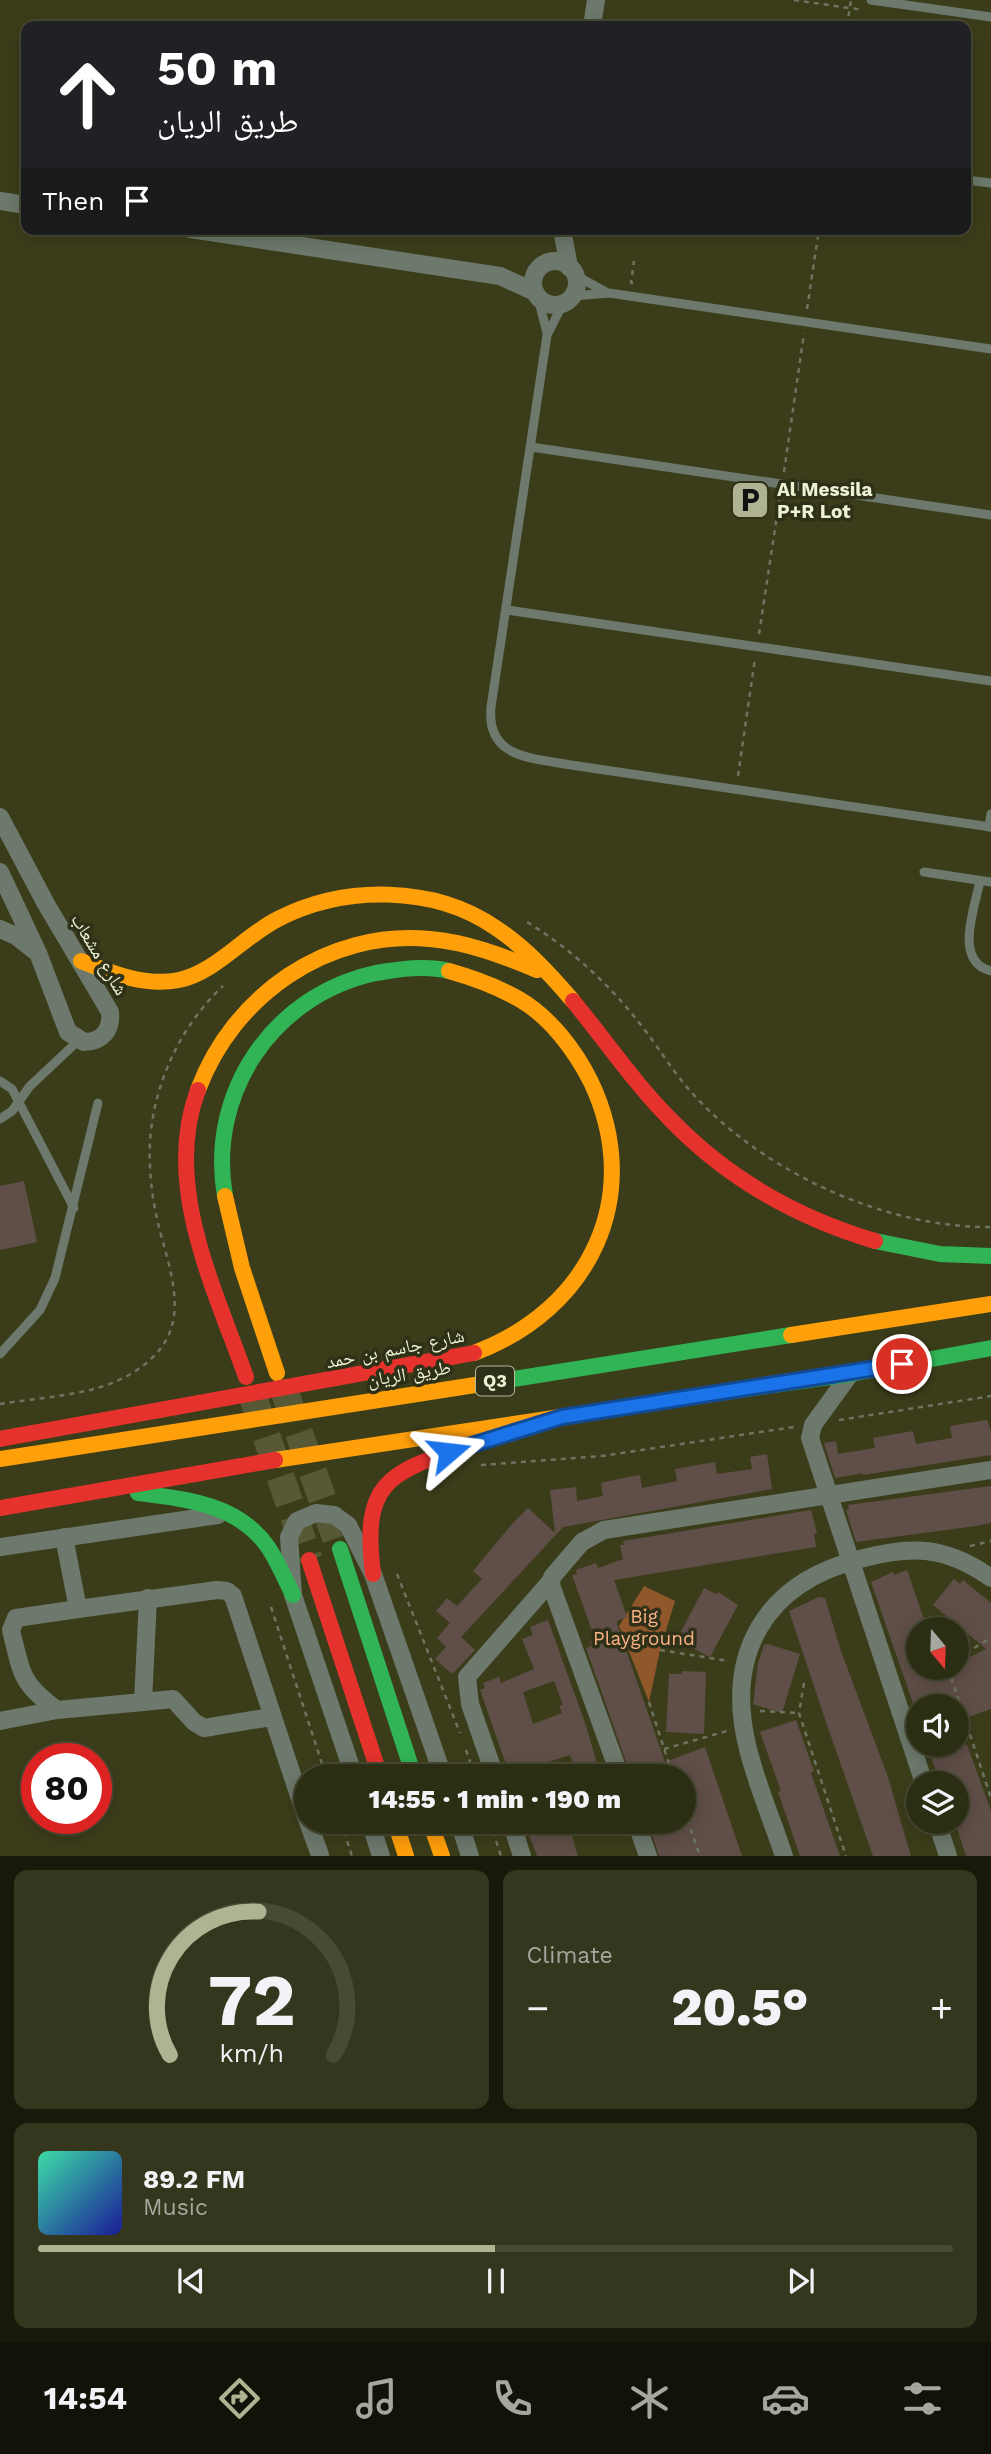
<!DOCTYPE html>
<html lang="en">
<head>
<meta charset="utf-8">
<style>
	:root { --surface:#2c2e14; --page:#34361d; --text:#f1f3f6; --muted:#a6a8a0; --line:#484a34; --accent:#afb392 }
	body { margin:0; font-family:"Work Sans","Noto Naskh Arabic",sans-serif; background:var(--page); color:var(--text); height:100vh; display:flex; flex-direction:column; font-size:26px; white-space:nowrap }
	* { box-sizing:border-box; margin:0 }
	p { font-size:23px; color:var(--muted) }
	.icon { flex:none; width:38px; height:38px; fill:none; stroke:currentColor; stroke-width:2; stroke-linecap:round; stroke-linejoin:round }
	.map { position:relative; height:1856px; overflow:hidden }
	.drawer { display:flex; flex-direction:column; gap:14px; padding:14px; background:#18190b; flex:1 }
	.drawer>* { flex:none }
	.top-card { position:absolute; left:21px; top:21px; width:950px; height:214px; border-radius:14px; box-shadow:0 4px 18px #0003,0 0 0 2px var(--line); background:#202124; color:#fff; overflow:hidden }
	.needle { width:46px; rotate:161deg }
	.controls { position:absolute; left:906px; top:1617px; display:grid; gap:14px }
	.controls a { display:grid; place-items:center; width:63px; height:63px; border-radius:50%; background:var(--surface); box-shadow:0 4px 18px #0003,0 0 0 2px var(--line); font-size:35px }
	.speed { position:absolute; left:21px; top:1743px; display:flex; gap:14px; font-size:35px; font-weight:700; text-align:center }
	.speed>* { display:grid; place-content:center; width:91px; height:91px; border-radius:50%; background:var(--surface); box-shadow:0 4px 18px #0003,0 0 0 2px var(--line); line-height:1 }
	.speed .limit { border:10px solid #d22; background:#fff; color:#111 }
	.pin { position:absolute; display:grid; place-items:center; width:60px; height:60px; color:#fff; margin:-30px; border:4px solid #fff; border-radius:50%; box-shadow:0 2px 7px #0007 }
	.me { position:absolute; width:77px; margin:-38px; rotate:73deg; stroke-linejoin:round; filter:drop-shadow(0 0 5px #0008) }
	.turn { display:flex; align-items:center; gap:24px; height:147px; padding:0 21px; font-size:32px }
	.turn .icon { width:91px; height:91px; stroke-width:2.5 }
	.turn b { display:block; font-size:49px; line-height:60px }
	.then { display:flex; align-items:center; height:66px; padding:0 21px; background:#0003; gap:14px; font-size:26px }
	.big { font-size:52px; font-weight:800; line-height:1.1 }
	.drawer .tile { flex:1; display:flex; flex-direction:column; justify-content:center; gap:10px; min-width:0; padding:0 24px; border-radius:14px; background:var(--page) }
	.drawer .dial { align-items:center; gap:0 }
	.dial svg { height:182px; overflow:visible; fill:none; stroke:var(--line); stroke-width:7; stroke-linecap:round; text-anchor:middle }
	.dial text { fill:var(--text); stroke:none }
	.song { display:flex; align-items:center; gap:21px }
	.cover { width:84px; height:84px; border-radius:10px; background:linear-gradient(135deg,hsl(160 70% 55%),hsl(240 70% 35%)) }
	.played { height:7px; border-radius:4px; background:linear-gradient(90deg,var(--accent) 50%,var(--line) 50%) }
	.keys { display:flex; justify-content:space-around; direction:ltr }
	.heat { display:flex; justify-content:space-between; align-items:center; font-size:38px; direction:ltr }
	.drawer .tiles { flex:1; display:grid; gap:14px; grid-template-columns:1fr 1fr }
	.tile:last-child { grid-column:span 2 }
	.trip { position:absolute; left:294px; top:1764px; width:402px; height:70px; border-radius:35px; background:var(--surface); box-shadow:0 4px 18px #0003,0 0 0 2px var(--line); font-weight:800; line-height:70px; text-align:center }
	.menu { display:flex; height:112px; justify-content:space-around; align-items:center; background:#121208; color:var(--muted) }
	.menu .icon { width:49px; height:49px }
	.menu .current { color:var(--accent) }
	.menu b { font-size:32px; color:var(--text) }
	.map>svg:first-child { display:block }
	.green { fill:#90572a }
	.building { fill:#604e48; fill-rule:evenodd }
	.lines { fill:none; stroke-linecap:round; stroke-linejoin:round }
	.primary-tunnel { stroke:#565836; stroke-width:28; stroke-dasharray:28 14; stroke-linecap:butt }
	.path { stroke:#6d7461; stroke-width:2.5; stroke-dasharray:5 5; stroke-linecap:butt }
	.lane { stroke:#6c796c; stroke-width:9 }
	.street { stroke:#6c796c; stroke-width:18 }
	.fast { stroke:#30b455; stroke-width:16 }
	.slow { stroke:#ff9f0a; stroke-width:16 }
	.jam { stroke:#e5322d; stroke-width:16 }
	.route-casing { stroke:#114b97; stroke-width:18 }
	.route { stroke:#1a73e8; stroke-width:12 }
	.labels { text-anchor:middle; stroke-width:7; stroke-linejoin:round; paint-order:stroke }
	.shield { fill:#2e3017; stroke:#b4b89a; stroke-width:2 }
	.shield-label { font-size:18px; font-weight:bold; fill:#eef2d2 }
	.poi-label { font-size:19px; font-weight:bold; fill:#eef2d2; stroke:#2e3017; text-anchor:start }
	.street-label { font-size:19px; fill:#eef2d2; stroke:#2e3017 }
	.park-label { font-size:19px; fill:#f9b286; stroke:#2e3017 }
</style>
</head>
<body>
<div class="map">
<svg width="991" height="1856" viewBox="0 0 991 1856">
	<rect width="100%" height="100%" fill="#3b3d1a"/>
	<path class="green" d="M644 1586 675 1601 660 1650 649 1702 619 1626Z"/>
	<g class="building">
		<path d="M24 1181 37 1242 0 1250V1186Z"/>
		<path d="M987 1420 991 1432V1455L863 1475V1473L835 1478 824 1443 836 1441 838 1454 875 1448 873 1438 913 1431 916 1444 952 1438 950 1426Z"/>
		<path d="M767 1454 772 1489 563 1527 461 1637 475 1650 452 1674 435 1659 446 1647 437 1638 450 1623 436 1611 447 1598 457 1606 482 1579 473 1571 512 1524 528 1508 555 1533 550 1490 576 1487 577 1501 603 1496 601 1483 623 1478 640 1475 642 1488 677 1481 675 1469 715 1462 717 1474 752 1469 750 1457Z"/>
		<path d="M991 1486V1523L976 1526 856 1542 846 1510 849 1509 848 1505Z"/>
		<path d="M811 1510 817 1533 814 1534 816 1547 614 1580 627 1617 617 1621V1624L665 1762 705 1747 742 1856H659L648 1822H691L684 1804V1776H631L586 1648 591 1646 590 1641 595 1639 572 1575 577 1574 576 1570 596 1563 598 1568 623 1559 620 1545H624L623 1541Z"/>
		<path d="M907 1570 925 1622 919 1624V1668H965L962 1661 986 1649 933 1605 954 1579 960 1584 963 1580 991 1603V1709L957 1721V1706H914L871 1582 893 1572 894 1575Z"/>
		<path d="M704 1588 716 1594 718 1592 738 1605 710 1657 686 1645 688 1642 678 1637Z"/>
		<path d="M819 1597 825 1598 841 1651 888 1777 911 1856H873L827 1725 789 1611Z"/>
		<path d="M548 1620 585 1723 601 1776H578L570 1755 545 1763 550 1776H510L480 1690 485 1688 483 1683 499 1677 501 1683 534 1669 522 1639 533 1635 530 1627ZM554 1681 563 1705 559 1706 562 1713 533 1724 523 1692Z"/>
		<path d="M768 1644 800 1654 782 1713 753 1704 758 1663 764 1645Z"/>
		<path d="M682 1671 706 1672 704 1734 666 1732 669 1674H682Z"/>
		<path d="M796 1720 814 1771 811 1773 840 1856H800L778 1792 781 1791 760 1732Z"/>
		<path d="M926 1745H967L991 1811V1856H966L955 1822H957V1783H941Z"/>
		<path d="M531 1822H607V1824L572 1836 578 1856H537L529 1835 534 1833Z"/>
	</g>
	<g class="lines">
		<g class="primary-tunnel">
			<path d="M285 1393 340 1549"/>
			<path d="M253 1397 309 1560"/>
		</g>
		<g class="path">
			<path d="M794 0 863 10"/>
			<path d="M847 26 851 0"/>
			<path d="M633 283H631L634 261"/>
			<path d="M807 309 819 229"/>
			<path d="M784 472 804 333"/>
			<path d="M759 634 780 496"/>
			<path d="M738 776 755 658"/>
			<path d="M527 922C571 949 609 984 641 1025 659 1048 673 1072 692 1093 763 1172 885 1228 991 1227"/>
			<path d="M0 1404C42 1397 92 1396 129 1375 191 1339 177 1292 161 1235 155 1213 151 1190 150 1167 146 1100 175 1031 223 986"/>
			<path d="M839 1420 991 1396"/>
			<path d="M481 1465 602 1456 794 1427"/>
			<path d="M970 1546 991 1541"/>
			<path d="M397 1574 460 1733"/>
			<path d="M271 1607 326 1776"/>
			<path d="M660 1650 729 1661"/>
			<path d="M957 1658 991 1638"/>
			<path d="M948 1668 991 1798"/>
			<path d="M804 1683 799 1713 846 1856"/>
			<path d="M649 1702 673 1776"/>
			<path d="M760 1711 799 1713"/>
			<path d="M664 1749 727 1731"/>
			<path d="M466 1750 475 1776"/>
			<path d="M684 1810 700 1856"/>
			<path d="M341 1822 352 1856"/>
			<path d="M490 1822 501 1856"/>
		</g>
		<g class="lane">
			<path d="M871 0 991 17"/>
			<path d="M966 180 991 183"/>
			<path d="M575 275 604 291"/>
			<path d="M573 296 609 293 991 349"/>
			<path d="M538 298 547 333"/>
			<path d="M563 304 547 335 491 707C486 759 533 758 571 765L991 827"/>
			<path d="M531 447 991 515"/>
			<path d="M507 610 991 681"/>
			<path d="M989 827 991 814"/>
			<path d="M924 872 991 882"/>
			<path d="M980 881C975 907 953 962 991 971"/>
			<path d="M0 1081 12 1089 74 1208"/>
			<path d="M0 1119 12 1111 30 1086 79 1040"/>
			<path d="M0 1354 40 1310 55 1278 98 1103"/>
		</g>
		<g class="street">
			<path d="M592 26 596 0"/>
			<path d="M0 201 26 205"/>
			<path d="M190 229 500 276 535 292"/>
			<path d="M562 229 569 267"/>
			<circle cx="555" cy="283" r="22"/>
			<path d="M0 817 46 904 110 1012C112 1030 102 1042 84 1042L68 1032 38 953 0 872"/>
			<path d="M0 929 16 936 35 951"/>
			<path d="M850 1374 813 1425 810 1438 924 1783"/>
			<path d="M64 1537 78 1609 217 1590 227 1591 233 1596 306 1817"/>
			<path d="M0 1547 218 1515"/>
			<path d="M148 1598 143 1702 173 1699 194 1722 204 1728 271 1717"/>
			<path d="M78 1609 16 1618 11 1630C22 1673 19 1682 57 1710L143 1702"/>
			<path d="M0 1721 57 1710"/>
			<path d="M354 1776 293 1595 289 1537 297 1521 316 1513 334 1515 348 1525 373 1574 443 1776"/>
			<path d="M495 1776 470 1704 467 1677 551 1581"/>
			<path d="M620 1776 551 1585 552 1577 582 1542 604 1530 991 1470"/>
			<path d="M308 1822 320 1855"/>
			<path d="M370 1822 381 1856"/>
			<path d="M459 1822 470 1856"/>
			<path d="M511 1822 522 1856"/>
			<path d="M636 1822 648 1856"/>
			<path d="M937 1822 948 1856"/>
			<path d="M784 1856C772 1820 757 1785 748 1749 724 1654 765 1583 860 1559 912 1545 946 1546 991 1578"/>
		</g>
		<g class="fast">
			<path d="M225 1196C207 1093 273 995 376 973 399 969 426 965 449 971"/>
			<path d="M875 1241 940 1254 991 1256"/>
			<path d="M475 1385 791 1335"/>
			<path d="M725 1392 850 1374 991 1348"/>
			<path d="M138 1493C186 1499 238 1504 268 1547 278 1562 285 1579 293 1595"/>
			<path d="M340 1549 414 1776"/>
		</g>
		<g class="slow">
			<path d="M81 961C112 973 145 987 179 980 216 972 244 936 278 919 344 885 434 885 496 928 526 948 550 974 573 1001"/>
			<path d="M449 971C474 978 496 986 519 999 550 1017 575 1050 591 1082 645 1196 590 1310 474 1353"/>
			<path d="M198 1090C233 996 327 929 430 939 467 942 503 956 537 970"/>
			<path d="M225 1196 242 1268 277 1373"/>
			<path d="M791 1335 991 1304"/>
			<path d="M0 1459 475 1385"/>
			<path d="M275 1460 725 1392"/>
			<path d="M395 1822 406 1856"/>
			<path d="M430 1822 442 1856"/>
		</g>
		<g class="jam">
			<path d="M573 1001C606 1041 635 1084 671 1120 727 1178 798 1218 875 1241"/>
			<path d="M198 1090C162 1184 215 1289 246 1377"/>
			<path d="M0 1439 474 1353"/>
			<path d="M0 1508 275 1460"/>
			<path d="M309 1560 380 1776"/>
			<path d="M373 1574C362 1485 385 1473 465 1447"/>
		</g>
	</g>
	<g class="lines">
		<g class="route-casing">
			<path id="route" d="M449 1452 562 1417 902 1364"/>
		</g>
		<use href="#route" class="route"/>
	</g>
	<defs>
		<g id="parking-square" transform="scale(2.0125)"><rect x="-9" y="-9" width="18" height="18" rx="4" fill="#afb392" stroke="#2e3017"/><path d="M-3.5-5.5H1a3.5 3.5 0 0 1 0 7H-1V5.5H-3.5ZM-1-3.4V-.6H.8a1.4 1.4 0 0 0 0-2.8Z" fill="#111"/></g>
	</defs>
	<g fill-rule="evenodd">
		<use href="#parking-square" x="750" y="500"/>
	</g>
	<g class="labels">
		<rect class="shield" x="476" y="1366.5" width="38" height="29" rx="5"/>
		<g class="shield-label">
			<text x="495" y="1387">Q3</text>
		</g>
		<g class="poi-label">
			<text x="777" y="496">Al Messila<tspan x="777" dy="22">P+R Lot</tspan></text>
		</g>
		<g class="street-label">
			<text transform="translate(100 954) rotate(59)" y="7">شارع مشعاب</text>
			<text transform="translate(395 1348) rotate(-11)" y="7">شارع جاسم بن حمد</text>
			<text transform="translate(409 1373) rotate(-9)" y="7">طريق الريان</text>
		</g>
		<g class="park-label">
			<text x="644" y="1623">Big<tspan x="644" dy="22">Playground</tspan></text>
		</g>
	</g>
</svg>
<div class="controls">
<a><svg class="needle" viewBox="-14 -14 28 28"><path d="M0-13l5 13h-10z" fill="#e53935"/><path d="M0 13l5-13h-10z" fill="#a6a8a0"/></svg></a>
<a><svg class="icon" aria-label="sound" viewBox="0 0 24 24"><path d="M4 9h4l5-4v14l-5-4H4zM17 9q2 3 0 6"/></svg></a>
<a><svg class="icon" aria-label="layers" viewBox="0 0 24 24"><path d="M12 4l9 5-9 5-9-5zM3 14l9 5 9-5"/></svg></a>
</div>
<div class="speed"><div class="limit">80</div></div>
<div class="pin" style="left:902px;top:1364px;background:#d93025"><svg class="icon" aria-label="arrive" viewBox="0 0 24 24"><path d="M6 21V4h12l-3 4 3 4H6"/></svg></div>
<svg class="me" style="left:449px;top:1452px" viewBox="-20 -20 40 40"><path d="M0-17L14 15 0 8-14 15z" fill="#1a73e8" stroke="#fff" stroke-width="4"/></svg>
<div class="trip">14:55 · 1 min · 190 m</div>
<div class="top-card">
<div class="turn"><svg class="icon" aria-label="ahead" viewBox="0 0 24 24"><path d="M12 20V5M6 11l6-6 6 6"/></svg><div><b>50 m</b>طريق الريان</div></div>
<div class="then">Then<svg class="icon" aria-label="arrive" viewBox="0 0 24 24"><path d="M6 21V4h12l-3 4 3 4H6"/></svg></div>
</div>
</div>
<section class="drawer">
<div class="tiles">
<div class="tile dial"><svg viewBox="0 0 100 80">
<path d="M14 69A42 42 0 1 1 86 69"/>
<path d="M14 69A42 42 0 0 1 53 6" stroke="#afb392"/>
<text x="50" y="56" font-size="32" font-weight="700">72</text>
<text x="50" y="72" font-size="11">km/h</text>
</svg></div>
<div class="tile"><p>Climate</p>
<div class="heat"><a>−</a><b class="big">20.5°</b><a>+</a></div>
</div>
<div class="tile">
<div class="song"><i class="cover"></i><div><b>89.2 FM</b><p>Music</p></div></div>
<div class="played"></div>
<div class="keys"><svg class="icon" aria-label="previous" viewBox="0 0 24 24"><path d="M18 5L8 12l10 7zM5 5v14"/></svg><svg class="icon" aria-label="pause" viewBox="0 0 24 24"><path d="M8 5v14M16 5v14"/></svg><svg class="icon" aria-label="next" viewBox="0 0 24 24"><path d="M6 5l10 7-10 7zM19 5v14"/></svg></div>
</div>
</div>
</section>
<nav class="menu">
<b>14:54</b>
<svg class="icon current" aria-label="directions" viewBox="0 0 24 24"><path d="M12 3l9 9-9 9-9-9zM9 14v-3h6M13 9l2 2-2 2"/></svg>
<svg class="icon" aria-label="music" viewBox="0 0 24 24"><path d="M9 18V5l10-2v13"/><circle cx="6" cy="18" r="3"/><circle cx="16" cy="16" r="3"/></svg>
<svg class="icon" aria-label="phone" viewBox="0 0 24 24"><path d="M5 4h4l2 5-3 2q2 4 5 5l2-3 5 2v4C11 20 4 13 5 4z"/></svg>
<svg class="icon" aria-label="climate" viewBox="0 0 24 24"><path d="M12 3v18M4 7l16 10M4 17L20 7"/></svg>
<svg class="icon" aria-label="car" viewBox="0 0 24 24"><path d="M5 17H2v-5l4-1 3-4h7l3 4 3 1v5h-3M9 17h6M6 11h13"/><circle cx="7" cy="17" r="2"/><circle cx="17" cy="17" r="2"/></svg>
<svg class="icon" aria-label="filters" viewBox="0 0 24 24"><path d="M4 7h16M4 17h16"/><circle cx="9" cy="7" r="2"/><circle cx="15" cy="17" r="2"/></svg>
</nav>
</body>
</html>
